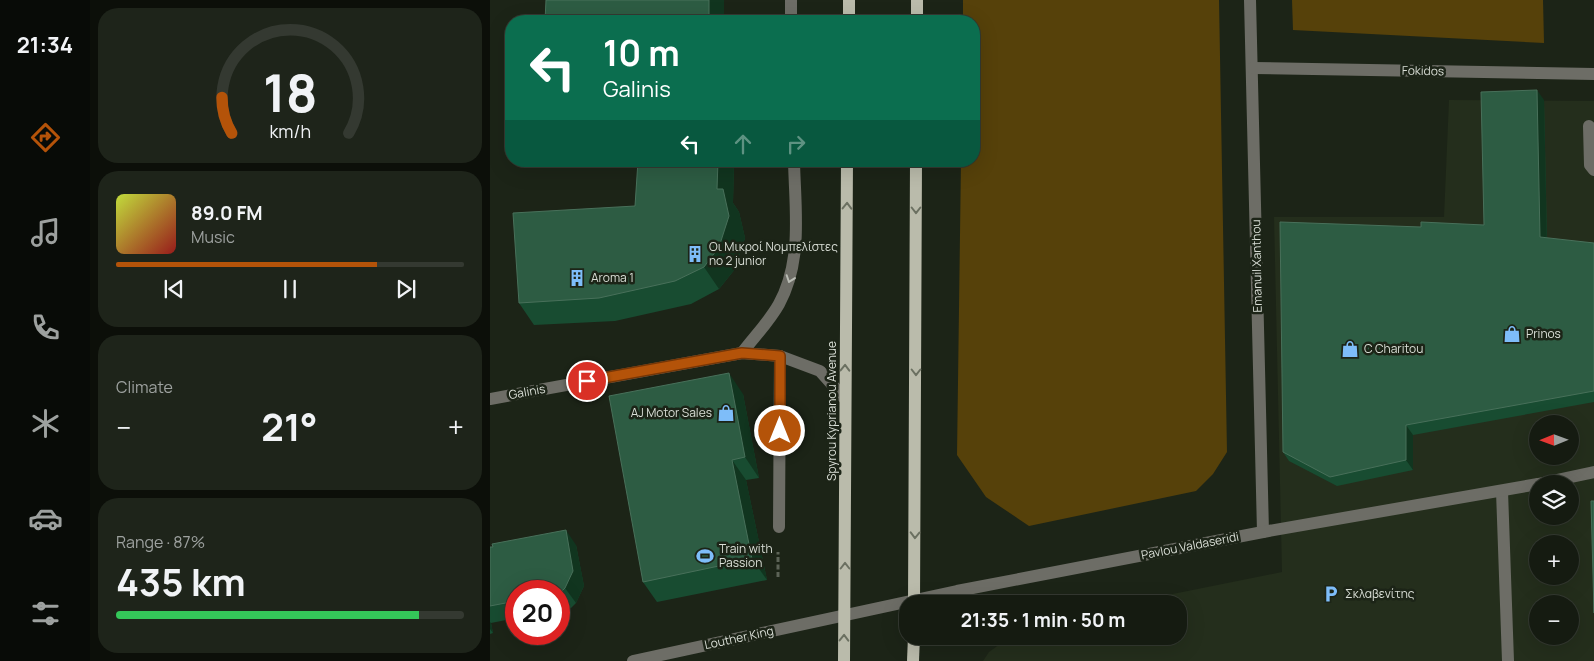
<!DOCTYPE html>
<html lang="en">
<head>
<meta charset="utf-8">
<style>
	:root { --surface:#151b11; --page:#1e241a; --text:#f1f3f6; --muted:#9da19f; --line:#343931; --accent:#b45309 }
	body { margin:0; font-family:Manrope,sans-serif; background:var(--page); color:var(--text); height:100vh; display:flex; flex-direction:column; font-size:19px; white-space:nowrap }
	* { box-sizing:border-box; margin:0 }
	p { font-size:16px; color:var(--muted) }
	.icon { flex:none; width:28px; height:28px; fill:none; stroke:currentColor; stroke-width:2; stroke-linecap:round; stroke-linejoin:round }
	.map { position:relative; flex:1; overflow:hidden }
	.drawer { display:flex; flex-direction:column; gap:8px; padding:8px; background:#0c0f09; width:400px }
	.drawer>* { flex:none }
	.hud { position:absolute; left:15px; top:15px; width:475px; height:152px; border-radius:20px; box-shadow:0 5px 20px #0002,0 0 0 1px var(--line); background:#0b6e4f; color:#fff; overflow:hidden }
	.needle { width:32px; rotate:269deg }
	.fabs { position:absolute; left:1039px; top:415px; display:grid; gap:10px }
	.fabs a { display:grid; place-items:center; width:50px; height:50px; border-radius:50%; background:var(--surface); box-shadow:0 5px 20px #0002,0 0 0 1px var(--line); font-size:25px }
	.speed { position:absolute; left:15px; top:580px; display:flex; gap:10px; font-size:25px; font-weight:700; text-align:center }
	.speed>* { display:grid; place-content:center; width:65px; height:65px; border-radius:50%; background:var(--surface); box-shadow:0 5px 20px #0002,0 0 0 1px var(--line); line-height:1 }
	.speed .limit { border:8px solid #d22; background:#fff; color:#111 }
	.pin { position:absolute; display:grid; place-items:center; width:42px; height:42px; color:#fff; margin:-21px; border:2px solid #fff; border-radius:50%; box-shadow:0 1px 5px #0007 }
	.me { position:absolute; width:55px; margin:-28px; rotate:0deg; stroke-linejoin:round; filter:drop-shadow(0 0 4px #0008) }
	.turn { display:flex; align-items:center; gap:18px; height:105px; padding:0 15px; font-size:22px }
	.turn .icon { width:65px; height:65px; stroke-width:2.5 }
	.turn b { display:block; font-size:35px; line-height:42px }
	.lanes { display:flex; align-items:center; height:48px; padding:0 15px; background:#0003; justify-content:center; gap:25px; direction:ltr }
	.lanes .off { opacity:.35 }
	.big { font-size:38px; font-weight:700; line-height:1.1 }
	.drawer .card { flex:1; display:flex; flex-direction:column; justify-content:center; gap:8px; min-width:0; padding:0 18px; border-radius:20px; background:var(--page) }
	.drawer .dial { align-items:center; gap:0 }
	.dial svg { height:130px; overflow:visible; fill:none; stroke:var(--line); stroke-width:7; stroke-linecap:round; text-anchor:middle }
	.dial text { fill:var(--text); stroke:none }
	.song { display:flex; align-items:center; gap:15px }
	.cover { width:60px; height:60px; border-radius:8px; background:linear-gradient(135deg,hsl(70 70% 55%),hsl(0 70% 35%)) }
	.played { height:5px; border-radius:2px; background:linear-gradient(90deg,var(--accent) 75%,var(--line) 75%) }
	.keys { display:flex; justify-content:space-around; direction:ltr }
	.heat { display:flex; justify-content:space-between; align-items:center; font-size:28px; direction:ltr }
	.charge { height:8px; border-radius:4px; background:linear-gradient(90deg,#34c759 87%,var(--line) 0) }
	.trip { position:absolute; left:409px; top:595px; width:288px; height:50px; border-radius:20px; background:var(--surface); box-shadow:0 5px 20px #0002,0 0 0 1px var(--line); font-weight:700; line-height:50px; text-align:center }
	main { display:flex; flex:1; min-height:0 }
	.menu { display:flex; flex-direction:column; width:90px; justify-content:space-around; align-items:center; background:#080b07; color:var(--muted) }
	.menu .icon { width:35px; height:35px }
	.menu .selected { color:var(--accent) }
	.menu b { font-size:22px; color:var(--text) }
	.map>svg:first-child { display:block }
	.built { fill:#242e1c; fill-rule:evenodd }
	.green { fill:#56410a }
	.lines { fill:none; stroke-linecap:round; stroke-linejoin:round }
	.path { stroke:#5c6357; stroke-width:3; stroke-dasharray:5 2.5; stroke-linecap:butt }
	.minor { stroke:#6d6d66; stroke-width:12 }
	.major { stroke:#babbab; stroke-width:12 }
	.wall { fill:#184c31 }
	.shaded-wall { fill:#11351f }
	.building { fill:#2d5c43; stroke:#48705a }
	.oneway { stroke:#6b7061 }
	.oneway2 { stroke:#b9bcb4 }
	.route-casing { stroke:#753606; stroke-width:12 }
	.route { stroke:#b45309; stroke-width:9 }
	.labels { text-anchor:middle; stroke-width:5; stroke-linejoin:round; paint-order:stroke }
	.street-label { font-size:12px; fill:#d9ded6; stroke:#1c2417 }
	.poi-label { font-size:12px; fill:#d9ded6; stroke:#1c2417; text-anchor:start }
</style>
</head>
<body>
<main>
<nav class="menu">
<b>21:34</b>
<svg class="icon selected" aria-label="directions" viewBox="0 0 24 24"><path d="M12 3l9 9-9 9-9-9zM9 14v-3h6M13 9l2 2-2 2"/></svg>
<svg class="icon" aria-label="music" viewBox="0 0 24 24"><path d="M9 18V5l10-2v13"/><circle cx="6" cy="18" r="3"/><circle cx="16" cy="16" r="3"/></svg>
<svg class="icon" aria-label="phone" viewBox="0 0 24 24"><path d="M5 4h4l2 5-3 2q2 4 5 5l2-3 5 2v4C11 20 4 13 5 4z"/></svg>
<svg class="icon" aria-label="climate" viewBox="0 0 24 24"><path d="M12 3v18M4 7l16 10M4 17L20 7"/></svg>
<svg class="icon" aria-label="car" viewBox="0 0 24 24"><path d="M5 17H2v-5l4-1 3-4h7l3 4 3 1v5h-3M9 17h6M6 11h13"/><circle cx="7" cy="17" r="2"/><circle cx="17" cy="17" r="2"/></svg>
<svg class="icon" aria-label="filters" viewBox="0 0 24 24"><path d="M4 7h16M4 17h16"/><circle cx="9" cy="7" r="2"/><circle cx="15" cy="17" r="2"/></svg>
</nav>
<section class="drawer">
<div class="card dial"><svg viewBox="0 0 100 80">
<path d="M14 69A42 42 0 1 1 86 69"/>
<path d="M14 69A42 42 0 0 1 8 47" stroke="#b45309"/>
<text x="50" y="56" font-size="32" font-weight="700">18</text>
<text x="50" y="72" font-size="11">km/h</text>
</svg></div>
<div class="card">
<div class="song"><i class="cover"></i><div><b>89.0 FM</b><p>Music</p></div></div>
<div class="played"></div>
<div class="keys"><svg class="icon" aria-label="previous" viewBox="0 0 24 24"><path d="M18 5L8 12l10 7zM5 5v14"/></svg><svg class="icon" aria-label="pause" viewBox="0 0 24 24"><path d="M8 5v14M16 5v14"/></svg><svg class="icon" aria-label="next" viewBox="0 0 24 24"><path d="M6 5l10 7-10 7zM19 5v14"/></svg></div>
</div>
<div class="card"><p>Climate</p>
<div class="heat"><a>−</a><b class="big">21°</b><a>+</a></div>
</div>
<div class="card"><p>Range · 87%</p><b class="big">435 km</b><div class="charge"></div></div>
</section>
<div class="map">
<svg width="1104" height="661" viewBox="0 0 1104 661">
	<rect width="100%" height="100%" fill="#1c2417"/>
	<path class="built" d="M959 100 1104 101V661H493L499 652 521 636H688V604H633L792 572 784 217H954ZM1048 424H1080V456H1048ZM1048 484H1080V516H1048ZM1048 544H1080V576H1048ZM1048 604H1080V636H1048Z"/>
	<g class="green">
		<path d="M473 0H729L737 452 723 474 706 491 539 526 496 497 467 455 471 161H484V21H473Z"/>
		<path d="M802 0H1053L1054 43 803 30Z"/>
	</g>
	<g class="lines">
		<path class="path" d="M288 577V552"/>
		<g class="minor">
			<path d="M301 0V21"/>
			<path d="M760 0 773 532"/>
			<path d="M763 68 1104 74"/>
			<path d="M1099 126 1100 165 1104 170"/>
			<path d="M252 353C264 337 279 322 289 304 313 260 305 209 304 161"/>
			<path d="M0 399 252 353 290 356 330 371 355 399"/>
			<path d="M1048 484 1104 472"/>
			<path d="M1012 491 1018 661"/>
			<path d="M289 527 290 356"/>
			<path d="M143 661 467 591 773 532 1048 484"/>
		</g>
		<g class="major">
			<path d="M359 21V0"/>
			<path d="M427 21V0"/>
			<path d="M424 604 426 161"/>
			<path d="M354 661 357 161"/>
			<path d="M423 661 424 636"/>
		</g>
	</g>
	<g class="wall">
		<path d="M1054 100 1057 238 1104 243V402L923 435V470L847 486 799 461 793 452 931 227 994 225Z"/>
		<path d="M148 161H244L243 203 249 212 255 238 245 269 229 289 201 304 125 321 44 325 29 303 145 206Z"/>
		<path d="M253 394 269 478 256 480 277 580 167 602 153 582Z"/>
		<path d="M86 545 94 586 86 603 81 608 69 610V591H26V618L1 623 3 633 0 634V547Z"/>
	</g>
	<g class="shaded-wall">
		<rect x="219" y="0" width="15" height="21"/>
		<path d="M1047 90 1054 100 1057 247 1050 237Z"/>
		<path d="M228 161H244L243 203 249 212 255 238 245 269 229 289 214 267 227 189Z"/>
		<path d="M239 373 253 394 269 478 255 457Z"/>
		<path d="M916 425 923 435V470L916 460Z"/>
		<path d="M242 460 256 480 277 580 262 559Z"/>
		<path d="M76 530 86 545 94 586 86 603 75 588Z"/>
		<path d="M0 622 1 623 3 633 0 629Z"/>
	</g>
	<g class="building">
		<path d="M56 0H219V21H55Z"/>
		<path d="M1047 90 1050 237 1104 243V391L916 425V460L840 477 793 452 790 222 931 227V222L994 225 991 92Z"/>
		<path d="M148 161H228L227 189H233L239 216 229 247 214 267 185 281 109 298 29 303 23 213 145 206Z"/>
		<path d="M239 373 255 457 242 460 262 559 153 582 119 396Z"/>
		<path d="M1101 501H1104V613Z"/>
		<path d="M76 530 83 571 75 588 70 593H69V591H26V601L0 606V547H3L2 544Z"/>
	</g>
	<defs><path id="oneway-chevron" d="M-2-3.5L2.5 0L-2 3.5" fill="none" stroke-width="1.6" stroke-linecap="round" stroke-linejoin="round" transform="scale(1.25)"/></defs>
	<g class="oneway">
		<use href="#oneway-chevron" transform="translate(357 206) rotate(-89)"/>
		<use href="#oneway-chevron" transform="translate(426 210) rotate(90)"/>
		<use href="#oneway-chevron" transform="translate(355 368) rotate(-89)"/>
		<use href="#oneway-chevron" transform="translate(426 372) rotate(90)"/>
		<use href="#oneway-chevron" transform="translate(425 535) rotate(91)"/>
		<use href="#oneway-chevron" transform="translate(355 566) rotate(-90)"/>
		<use href="#oneway-chevron" transform="translate(354 638) rotate(-89)"/>
	</g>
	<use class="oneway2" href="#oneway-chevron" transform="translate(300 279) rotate(109)"/>
	<g class="lines">
		<g class="route-casing">
			<path id="route" d="M97 381 252 353 290 356V431"/>
		</g>
		<use href="#route" class="route"/>
	</g>
	<defs>
		<g id="building-bare" transform="scale(1.35)"><path d="M-4-6H4V6H1V3H-1V6H-4ZM-2.5-4.3h1.7v1.8h-1.7ZM.8-4.3h1.7v1.8H.8ZM-2.5-1h1.7V.8h-1.7ZM.8-1h1.7V.8H.8Z" fill="#7ebdf9" stroke="#1c2417" stroke-width="2.5" paint-order="stroke"/></g>
		<g id="shop-bare" transform="scale(1.35)"><path d="M-5-2.5h2.3a2.7 3.5 0 0 1 5.4 0H5L5.5 6h-11ZM-1.5-2.5h3a1.5 2.3 0 0 0-3 0Z" fill="#7ebdf9" stroke="#1c2417" stroke-width="2.5" paint-order="stroke"/></g>
		<g id="stadium-bare" transform="scale(1.35)"><path d="M0-5a6.5 5 0 1 0 0 10a6.5 5 0 1 0 0-10ZM-3.5-1.8h7v3.6h-7Z" fill="#7ebdf9" stroke="#1c2417" stroke-width="2.5" paint-order="stroke"/></g>
		<g id="parking-bare" transform="scale(1.35)"><path d="M-3.5-5.5H1a3.5 3.5 0 0 1 0 7H-1V5.5H-3.5ZM-1-3.4V-.6H.8a1.4 1.4 0 0 0 0-2.8Z" fill="#7ebdf9" stroke="#1c2417" stroke-width="2.5" paint-order="stroke"/></g>
	</defs>
	<g fill-rule="evenodd">
		<use href="#building-bare" x="205" y="254"/>
		<use href="#building-bare" x="87" y="278"/>
		<use href="#shop-bare" x="1022" y="334"/>
		<use href="#shop-bare" x="860" y="349"/>
		<use href="#shop-bare" x="236" y="413"/>
		<use href="#stadium-bare" x="215" y="556"/>
		<use href="#parking-bare" x="841" y="594"/>
	</g>
	<g class="labels">
		<g class="street-label">
			<text transform="translate(933 71) rotate(1)" y="4">Fokidos</text>
			<text transform="translate(767 266) rotate(-91)" y="4">Emanuil Xanthou</text>
			<text transform="translate(37 392) rotate(-10)" y="4">Galinis</text>
			<text transform="translate(342 411) rotate(-90)" y="4">Spyrou Kyprianou Avenue</text>
			<text transform="translate(700 546) rotate(-11)" y="4">Pavlou Valdaseridi</text>
			<text transform="translate(249 638) rotate(-12)" y="4">Louther King</text>
		</g>
		<g class="poi-label">
			<text x="219" y="251">Οι Μικροί Νομπελίστες<tspan x="219" dy="14">no 2 junior</tspan></text>
			<text x="101" y="282">Aroma 1</text>
			<text x="1036" y="338">Prinos</text>
			<text x="874" y="353">C Charitou</text>
			<text x="222" y="417" text-anchor="end">AJ Motor Sales</text>
			<text x="229" y="553">Train with<tspan x="229" dy="14">Passion</tspan></text>
			<text x="855" y="598">Σκλαβενίτης</text>
		</g>
	</g>
</svg>
<div class="fabs">
<a><svg class="needle" viewBox="-14 -14 28 28"><path d="M0-13l5 13h-10z" fill="#e53935"/><path d="M0 13l5-13h-10z" fill="#9da19f"/></svg></a>
<a><svg class="icon" aria-label="layers" viewBox="0 0 24 24"><path d="M12 4l9 5-9 5-9-5zM3 14l9 5 9-5"/></svg></a>
<a>+</a>
<a>−</a>
</div>
<div class="speed"><div class="limit">20</div></div>
<div class="pin" style="left:97px;top:381px;background:#d93025"><svg class="icon" aria-label="arrive" viewBox="0 0 24 24"><path d="M6 21V4h12l-3 4 3 4H6"/></svg></div>
<svg class="me" style="left:290px;top:431px" viewBox="-20 -20 40 40"><circle r="17" fill="#b45309" stroke="#fff" stroke-width="3"/><path d="M0-11L8 9 0 5-8 9z" fill="#fff"/></svg>
<div class="trip">21:35 · 1 min · 50 m</div>
<div class="hud">
<div class="turn"><svg class="icon" aria-label="left" viewBox="0 0 24 24"><path d="M17 20v-9H6M10 6l-5 5 5 5"/></svg><div><b>10 m</b>Galinis</div></div>
<div class="lanes"><svg class="icon" aria-label="left" viewBox="0 0 24 24"><path d="M17 20v-9H6M10 6l-5 5 5 5"/></svg><svg class="icon off" aria-label="ahead" viewBox="0 0 24 24"><path d="M12 20V5M6 11l6-6 6 6"/></svg><svg class="icon off" aria-label="right" viewBox="0 0 24 24"><path d="M7 20v-9h11M14 6l5 5-5 5"/></svg></div>
</div>
</div>
</main>
</body>
</html>
